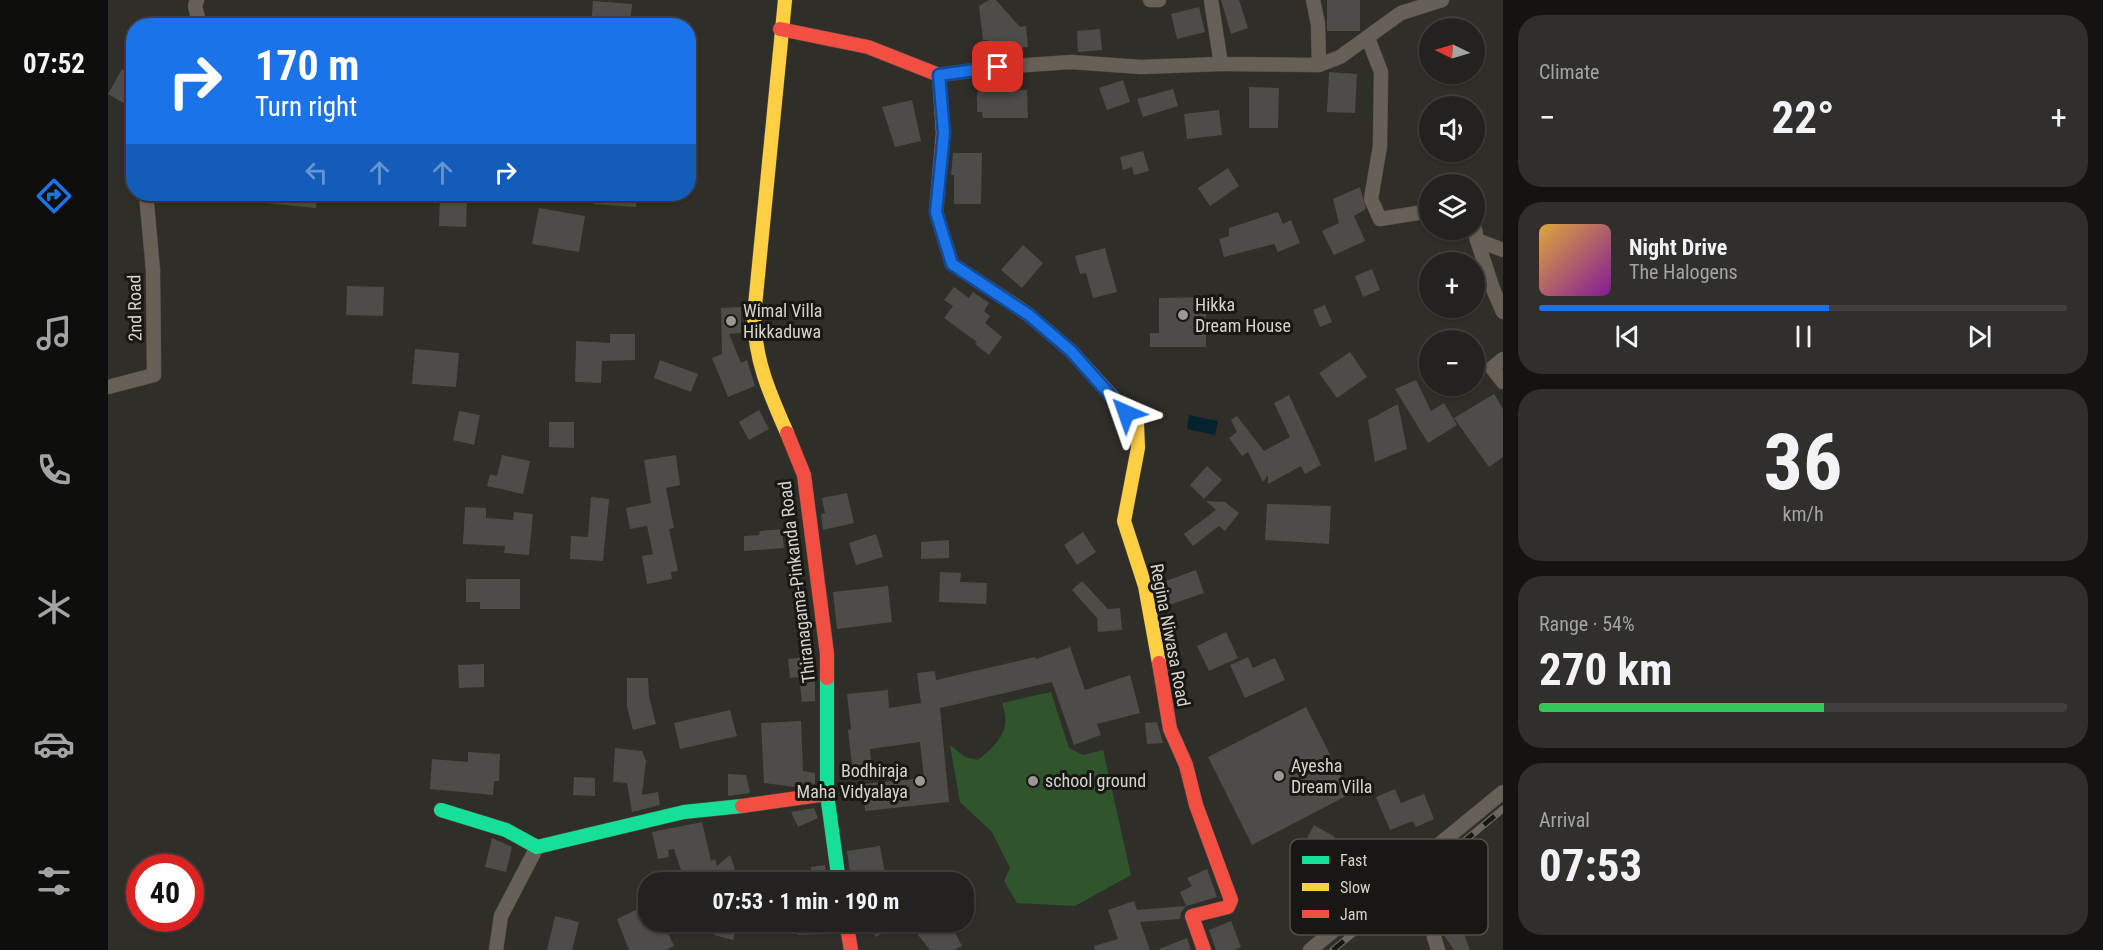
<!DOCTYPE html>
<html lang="en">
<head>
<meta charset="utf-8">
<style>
	:root { --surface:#24221f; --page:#302f2c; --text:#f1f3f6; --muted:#a3a4a4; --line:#413f3d; --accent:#1a73e8 }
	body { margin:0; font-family:"Roboto Condensed",sans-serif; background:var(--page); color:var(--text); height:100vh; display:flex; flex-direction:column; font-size:22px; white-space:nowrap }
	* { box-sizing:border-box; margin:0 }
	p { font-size:20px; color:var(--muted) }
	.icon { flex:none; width:33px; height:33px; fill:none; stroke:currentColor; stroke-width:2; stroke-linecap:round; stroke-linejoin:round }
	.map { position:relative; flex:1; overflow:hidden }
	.side { display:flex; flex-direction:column; gap:15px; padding:15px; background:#141311; width:600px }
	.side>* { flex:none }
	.top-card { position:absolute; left:18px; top:18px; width:570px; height:183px; border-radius:24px; box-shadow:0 2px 4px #0004,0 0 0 2px var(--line); background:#1a73e8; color:#fff; overflow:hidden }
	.needle { width:39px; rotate:275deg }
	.tools { position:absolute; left:1311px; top:18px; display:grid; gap:12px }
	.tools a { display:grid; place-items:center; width:66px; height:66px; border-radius:50%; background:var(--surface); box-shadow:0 2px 4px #0004,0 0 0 2px var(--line); font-size:30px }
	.speed { position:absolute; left:18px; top:854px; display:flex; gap:12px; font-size:30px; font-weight:700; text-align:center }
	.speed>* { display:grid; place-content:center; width:78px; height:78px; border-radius:50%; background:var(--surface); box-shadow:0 2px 4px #0004,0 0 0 2px var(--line); line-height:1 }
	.speed .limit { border:9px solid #d22; background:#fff; color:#111 }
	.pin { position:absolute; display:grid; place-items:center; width:51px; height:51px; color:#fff; margin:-26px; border-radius:12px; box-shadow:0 3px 9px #0006 }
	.me { position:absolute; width:66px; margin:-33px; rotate:317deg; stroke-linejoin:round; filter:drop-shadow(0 0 4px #0008) }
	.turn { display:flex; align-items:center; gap:21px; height:126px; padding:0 30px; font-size:27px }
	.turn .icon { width:78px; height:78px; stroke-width:2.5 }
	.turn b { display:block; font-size:42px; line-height:51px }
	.lanes { display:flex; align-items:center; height:57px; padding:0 30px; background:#0003; justify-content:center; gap:30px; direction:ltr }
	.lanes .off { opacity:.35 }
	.big { font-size:45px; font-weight:700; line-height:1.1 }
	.side .card { flex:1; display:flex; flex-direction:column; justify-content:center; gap:9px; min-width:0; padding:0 21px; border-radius:24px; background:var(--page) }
	.side .dial { align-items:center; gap:0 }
	.dial b { font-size:78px; line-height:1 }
	.song { display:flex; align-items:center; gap:18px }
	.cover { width:72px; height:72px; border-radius:9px; background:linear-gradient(135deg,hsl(40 70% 55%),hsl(290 70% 35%)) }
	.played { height:6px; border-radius:3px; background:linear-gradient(90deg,var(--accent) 55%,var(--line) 55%) }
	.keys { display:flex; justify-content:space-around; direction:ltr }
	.heat { display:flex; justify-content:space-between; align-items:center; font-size:33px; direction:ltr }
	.charge { height:9px; border-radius:4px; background:linear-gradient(90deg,#34c759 54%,var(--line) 0) }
	.trip { position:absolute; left:530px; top:872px; width:336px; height:60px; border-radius:24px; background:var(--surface); box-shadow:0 2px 4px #0004,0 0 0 2px var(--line); font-weight:700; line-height:60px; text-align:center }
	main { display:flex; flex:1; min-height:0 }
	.menu { display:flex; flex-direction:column; width:108px; justify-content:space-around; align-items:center; background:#0e0e0c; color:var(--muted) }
	.menu .icon { width:42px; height:42px }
	.menu .current { color:var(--accent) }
	.menu b { font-size:27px; color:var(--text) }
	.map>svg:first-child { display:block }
	.green { fill:#30552c }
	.water { fill:#04232f }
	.building { fill:#4e4b49 }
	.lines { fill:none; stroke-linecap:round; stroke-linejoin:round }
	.street-casing { stroke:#4d4b47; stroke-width:15 }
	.fast-casing { stroke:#4d4b47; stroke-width:15 }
	.slow-casing { stroke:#4d4b47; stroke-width:15 }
	.jam-casing { stroke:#4d4b47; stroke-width:15 }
	.street { stroke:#666056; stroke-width:14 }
	.fast { stroke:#16e098; stroke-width:14 }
	.slow { stroke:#ffcf43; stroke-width:14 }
	.jam { stroke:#f24e42; stroke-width:14 }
	.rail-casing { stroke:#6b665f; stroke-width:7 }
	.rail { stroke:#191713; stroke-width:4.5; stroke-dasharray:14; stroke-linecap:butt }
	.route-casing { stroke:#114b97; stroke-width:15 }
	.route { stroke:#1a73e8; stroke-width:10 }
	.poi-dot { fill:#9b9994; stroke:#191713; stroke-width:2 }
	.labels { text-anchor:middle; stroke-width:6; stroke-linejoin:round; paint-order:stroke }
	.poi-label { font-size:18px; fill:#d5d2cd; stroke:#191713; text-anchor:start }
	.street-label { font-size:18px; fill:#d5d2cd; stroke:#191713 }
	.key { fill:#191713; stroke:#514f4b; stroke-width:1.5 }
	.key-label { font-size:16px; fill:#d5d2cd }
</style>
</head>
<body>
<main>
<nav class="menu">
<b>07:52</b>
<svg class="icon current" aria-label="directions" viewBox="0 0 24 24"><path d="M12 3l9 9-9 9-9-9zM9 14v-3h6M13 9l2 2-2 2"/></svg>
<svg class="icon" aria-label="music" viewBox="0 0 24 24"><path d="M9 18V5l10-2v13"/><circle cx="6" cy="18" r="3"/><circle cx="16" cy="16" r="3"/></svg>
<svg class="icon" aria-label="phone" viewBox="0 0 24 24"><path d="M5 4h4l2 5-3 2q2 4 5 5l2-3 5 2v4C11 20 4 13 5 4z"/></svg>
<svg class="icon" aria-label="climate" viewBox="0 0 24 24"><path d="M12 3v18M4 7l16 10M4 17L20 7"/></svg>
<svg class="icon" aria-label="car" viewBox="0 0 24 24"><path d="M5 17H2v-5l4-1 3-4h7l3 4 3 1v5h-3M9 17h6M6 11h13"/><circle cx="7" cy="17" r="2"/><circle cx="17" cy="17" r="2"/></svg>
<svg class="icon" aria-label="filters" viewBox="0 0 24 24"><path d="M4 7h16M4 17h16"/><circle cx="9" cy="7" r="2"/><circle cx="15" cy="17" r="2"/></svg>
</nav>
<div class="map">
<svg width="1395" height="950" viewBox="0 0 1395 950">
	<rect width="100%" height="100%" fill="#302e29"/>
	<path class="green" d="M943 692 961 748 975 755 995 750 1023 875 967 906 909 903 896 881 902 868 884 832 852 802 842 745 857 757 870 760C890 743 904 731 894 703Z"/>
	<path class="water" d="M1081 415 1110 421 1107 435 1079 429Z"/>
	<g class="building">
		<path d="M881 0H888L912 27 918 26 920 47 881 51 880 40H875L871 6Z"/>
		<path d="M1113 0H1131L1140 28 1123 34Z"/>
		<rect x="1219" y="0" width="33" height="31"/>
		<path d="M485 1 524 4 522 26H483Z"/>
		<path d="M1091 7 1097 32 1069 39 1063 14Z"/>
		<path d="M992 29 994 50 970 52 969 31Z"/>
		<path d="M14 69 26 76V109L0 94Z"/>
		<path d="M1221 72 1249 74 1247 113 1219 112Z"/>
		<path d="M1015 80 1022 102 999 110 991 88Z"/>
		<path d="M1141 87 1171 88 1170 128H1141Z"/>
		<path d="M1065 89 1070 106 1035 117 1029 99Z"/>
		<path d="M919 90 920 118H875L874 112H869V92Z"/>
		<path d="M804 100 813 141 787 147 774 107Z"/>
		<path d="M1111 110 1114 135 1079 139 1076 114Z"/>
		<path d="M1035 151 1041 171 1026 175 1024 167 1015 170 1012 157Z"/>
		<path d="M845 153H874L873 204H846V175H843Z"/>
		<path d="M1120 168 1131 186 1102 206 1090 188Z"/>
		<path d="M1252 187 1258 209 1246 216 1257 241 1226 255 1214 231 1231 223 1225 199Z"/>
		<path d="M159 194H209L208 208 159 203Z"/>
		<path d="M485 194H529L528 207 485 204Z"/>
		<path d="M332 196 359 198 358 227 331 226Z"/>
		<path d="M431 208 477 216 471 252 424 244Z"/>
		<path d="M1170 212 1175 224 1183 220 1192 243 1170 252 1166 244 1116 257 1111 239 1121 236V228Z"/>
		<path d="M915 245 935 263 914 288 893 270Z"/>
		<path d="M997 248 1009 292 985 298 978 273 972 274 967 256Z"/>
		<path d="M1264 269 1272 290 1255 297 1247 276Z"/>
		<path d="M239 286 276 287 275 316 238 315Z"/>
		<path d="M846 287 861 298 865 292 881 303 876 311 882 316 877 323 894 337 881 355 867 344 869 342 836 318 845 306 836 300Z"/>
		<path d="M1098 297V347H1042V333H1051V298Z"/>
		<path d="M1217 305 1224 322 1212 327 1205 310Z"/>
		<path d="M633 307V333L621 334 633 363 639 360 647 386 620 397 604 358 614 354 613 308Z"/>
		<path d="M502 334H527V360L494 361 493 383 467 382 468 341 502 343Z"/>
		<path d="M307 349 351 353 348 387 304 384Z"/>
		<path d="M1242 352 1259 377 1229 398 1211 373Z"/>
		<path d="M552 360 590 374 583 392 546 378Z"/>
		<path d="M1308 380 1323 411 1336 403 1349 425 1320 443 1287 389Z"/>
		<path d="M1386 394 1395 409V457L1381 467 1346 418Z"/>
		<path d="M1181 395 1213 465 1197 474 1193 466 1160 484V475L1155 482 1140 452 1134 456 1121 438 1129 432 1123 420 1129 416 1156 451 1182 437 1166 403Z"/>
		<path d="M1290 404 1299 449 1267 462 1260 420Z"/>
		<path d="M651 410 661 429 641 440 631 422Z"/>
		<path d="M351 411 372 415 366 445 345 440Z"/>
		<path d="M441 422H466V448L441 447Z"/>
		<path d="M394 455 422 461 415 494 379 486 382 474 389 476Z"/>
		<path d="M568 455 572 485 558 488 566 528 561 529 570 571 563 572 564 579 539 584 534 556 545 554 539 526 522 529 518 508 543 503 536 460Z"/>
		<path d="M1099 466 1114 480 1096 499 1082 485Z"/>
		<path d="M739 493 746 523 715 530 713 514 717 513 714 498Z"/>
		<path d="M483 497 501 499 495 561 462 559 463 536 480 537Z"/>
		<path d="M1098 501 1117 502 1131 513 1117 531 1111 526 1085 546 1076 534 1108 510Z"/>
		<path d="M1159 504 1223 506 1221 544 1157 540Z"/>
		<path d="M357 507 378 508V518L405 520 406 512 425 514 421 555 396 553 397 546 355 544Z"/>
		<path d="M674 529 676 548 636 551V536L651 535 652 531Z"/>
		<path d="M975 532 988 552 969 565 956 545Z"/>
		<path d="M768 534 775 557 748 565 741 543Z"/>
		<path d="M841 540V558L813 559V542Z"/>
		<path d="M1088 570 1096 593 1058 606 1053 592 1061 589 1058 581Z"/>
		<path d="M832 572 853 573 852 582 879 583 878 604 831 602Z"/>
		<path d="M358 579H412V609H372V602H358Z"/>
		<path d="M974 581 1000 609 1012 608 1014 630 990 632 989 618 964 590Z"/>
		<path d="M780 586 784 622 729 629 725 592Z"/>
		<path d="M1118 632 1130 658 1101 671 1089 646Z"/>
		<path d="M962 647 977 690 1022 675 1032 713 989 724 993 735 966 745 944 682 832 708 841 802 757 811 754 784 816 778 812 742 762 749 764 771 745 773 740 730 743 729 739 694 780 690 781 708 813 703 809 673 827 671 828 680 927 657 928 659Z"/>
		<path d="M707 656V701L694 702 691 677 682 678 680 659Z"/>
		<path d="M1140 657 1145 668 1167 658 1177 680 1137 698 1122 665Z"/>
		<path d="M376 664V687L351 688 350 665Z"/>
		<path d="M519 678H540L541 696 548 724 525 730 519 707Z"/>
		<path d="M1198 707 1242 794 1144 845 1100 757Z"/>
		<path d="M622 710 629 736 572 749 566 723Z"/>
		<path d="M693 721 695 771 707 773V784L687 787 656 783 653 723Z"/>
		<path d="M1049 722 1055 743 1039 744 1037 723Z"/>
		<path d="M507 748 534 751 538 761 534 795 550 792 552 805 524 812 519 783 505 782Z"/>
		<path d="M360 752 392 754 391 781H386L385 795 322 789 324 759 360 762Z"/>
		<path d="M620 774 638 775 642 793 620 796Z"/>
		<path d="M466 777 487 778V796L465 795Z"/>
		<path d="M1287 789 1293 803 1316 794 1326 819 1308 827 1305 821 1282 830 1268 797Z"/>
		<path d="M706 808 710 818 690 827 683 812Z"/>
		<path d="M594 822 603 861 607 859 609 866 622 855 627 869 607 882H577L566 849 560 850 561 857 550 859 544 832Z"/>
		<path d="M1206 825 1227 837 1218 852 1198 840Z"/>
		<path d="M384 838 404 847 398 872 377 867Z"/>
		<path d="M772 846 777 874 743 880 739 851Z"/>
		<path d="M717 865 719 882H705L703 867Z"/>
		<path d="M1099 869 1109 897 1078 906 1072 892 1084 886 1079 878Z"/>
		<path d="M1348 886 1365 912 1351 921 1362 950H1346L1318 909Z"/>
		<path d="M1026 901 1029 910 1078 906 1073 912 1072 919 1032 922 1042 950H987L986 946 1010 939 1000 910Z"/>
		<path d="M540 904V921H547L553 933 559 931 566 946 558 950H521L509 919Z"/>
		<path d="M447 916 471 922 464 950H439Z"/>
		<path d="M610 921H630L625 940 606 935Z"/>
		<path d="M689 921H721L722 934 690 935Z"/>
		<path d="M758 921H796L768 937Z"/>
		<path d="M799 921H841L854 946 846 950H822Z"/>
		<path d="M1123 921 1133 947 1126 950H1108L1101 930Z"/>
		<path d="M1079 938 1083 950H1052L1051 949Z"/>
	</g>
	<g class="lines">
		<g class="street-casing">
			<g id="street">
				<path d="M89 0 87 6 92 26"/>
				<path d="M1042 0H1051"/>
				<path d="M1103 0 1113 64 1211 65 1232 57 1293 13 1334 0"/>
				<path d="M1205 0 1210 24 1211 65"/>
				<path d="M1260 38 1273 72 1272 146 1263 199 1272 219 1322 211"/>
				<path d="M831 75 890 67 963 62 1033 67 1113 64"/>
				<path d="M1366 225 1369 240 1395 250"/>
				<path d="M1369 240 1385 289 1395 312"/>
				<path d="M1395 359 1384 368 1395 382"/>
				<path d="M0 387 46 375 45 270 38 194"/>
				<path d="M1326 937 1330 950"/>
				<path d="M388 950 393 916 429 847"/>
				<path d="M1202 950 1395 792"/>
			</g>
		</g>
		<g class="fast-casing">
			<g id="fast">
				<path d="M719 678V794L731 882"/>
				<path d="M333 810 398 830 429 847 576 812 634 806"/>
			</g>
		</g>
		<g class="slow-casing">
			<g id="slow">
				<path d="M677 0 646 316C647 361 661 392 679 433"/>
				<path d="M902 302 921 315 963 351 1029 424 1030 448 1016 521 1037 586 1051 663"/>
			</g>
		</g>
		<g class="jam-casing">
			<g id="jam">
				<path d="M672 29 760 47 831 75 835 133 828 212 844 264 902 302"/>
				<path d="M679 433 696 475 719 654V678"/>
				<path d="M1051 663 1062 729 1078 765 1088 805 1123 900 1120 907 1084 916 1096 950"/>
				<path d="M634 806 719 794"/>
				<path d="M738 921 743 950"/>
			</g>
		</g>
		<use href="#street" class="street"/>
		<use href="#fast" class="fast"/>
		<use href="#slow" class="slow"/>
		<use href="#jam" class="jam"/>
		<g class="rail-casing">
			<path id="rail" d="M1225 950 1395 809"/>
		</g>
		<use href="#rail" class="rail"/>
	</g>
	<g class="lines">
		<g class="route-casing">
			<path id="route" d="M890 67 831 75 836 133 828 212 844 264 921 315 963 351 1018 413"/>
		</g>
		<use href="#route" class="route"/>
	</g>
	<g class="poi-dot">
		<circle cx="1075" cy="315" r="6"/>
		<circle cx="623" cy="321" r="6"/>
		<circle cx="1171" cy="776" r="6"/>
		<circle cx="812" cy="781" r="6"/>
		<circle cx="925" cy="781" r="6"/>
	</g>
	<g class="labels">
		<g class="poi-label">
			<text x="1087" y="311">Hikka<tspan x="1087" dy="21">Dream House</tspan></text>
			<text x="635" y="317">Wimal Villa<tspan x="635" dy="21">Hikkaduwa</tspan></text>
			<text x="1183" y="772">Ayesha<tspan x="1183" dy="21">Dream Villa</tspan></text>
			<text x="800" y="777" text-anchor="end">Bodhiraja<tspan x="800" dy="21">Maha Vidyalaya</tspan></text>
			<text x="937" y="787">school ground</text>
		</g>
		<g class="street-label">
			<text transform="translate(27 308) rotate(-91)" y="6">2nd Road</text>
			<text transform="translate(689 582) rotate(-97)" y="6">Thiranagama-Pinkanda Road</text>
			<text transform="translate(1062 635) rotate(79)" y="6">Regina Niwasa Road</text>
		</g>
	</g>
	<rect x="1182" y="839" width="198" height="96" rx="9" class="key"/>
	<rect x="1194" y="856" width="27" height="8" fill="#16e098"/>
	<rect x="1194" y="883" width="27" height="8" fill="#ffcf43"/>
	<rect x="1194" y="910" width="27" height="8" fill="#f24e42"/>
	<g class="key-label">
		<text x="1232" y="866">Fast</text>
		<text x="1232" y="893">Slow</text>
		<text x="1232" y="920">Jam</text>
	</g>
</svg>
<div class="tools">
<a><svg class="needle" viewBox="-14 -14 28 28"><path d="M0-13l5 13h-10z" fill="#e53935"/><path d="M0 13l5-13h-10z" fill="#a3a4a4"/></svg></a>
<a><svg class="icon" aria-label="sound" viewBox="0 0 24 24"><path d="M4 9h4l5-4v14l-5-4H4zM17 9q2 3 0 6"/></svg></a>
<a><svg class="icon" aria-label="layers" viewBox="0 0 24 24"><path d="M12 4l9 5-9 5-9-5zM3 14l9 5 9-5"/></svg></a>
<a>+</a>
<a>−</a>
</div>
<div class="speed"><div class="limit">40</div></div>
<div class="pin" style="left:890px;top:67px;background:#d93025"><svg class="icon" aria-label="arrive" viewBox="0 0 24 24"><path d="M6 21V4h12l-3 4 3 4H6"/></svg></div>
<svg class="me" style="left:1018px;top:413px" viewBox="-20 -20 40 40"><path d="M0-17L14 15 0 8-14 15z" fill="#1a73e8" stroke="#fff" stroke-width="4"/></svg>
<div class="trip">07:53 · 1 min · 190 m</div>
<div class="top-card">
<div class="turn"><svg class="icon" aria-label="right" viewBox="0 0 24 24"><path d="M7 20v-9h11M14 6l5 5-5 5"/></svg><div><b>170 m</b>Turn right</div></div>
<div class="lanes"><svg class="icon off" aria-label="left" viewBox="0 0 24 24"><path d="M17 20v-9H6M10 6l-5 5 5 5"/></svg><svg class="icon off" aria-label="ahead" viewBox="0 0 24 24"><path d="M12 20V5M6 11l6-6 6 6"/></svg><svg class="icon off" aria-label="ahead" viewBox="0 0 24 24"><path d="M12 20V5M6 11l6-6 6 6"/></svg><svg class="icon" aria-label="right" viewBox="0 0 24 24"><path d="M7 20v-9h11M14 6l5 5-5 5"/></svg></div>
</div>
</div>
<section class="side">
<div class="card"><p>Climate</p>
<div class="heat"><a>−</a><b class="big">22°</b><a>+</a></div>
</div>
<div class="card">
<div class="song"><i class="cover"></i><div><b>Night Drive</b><p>The Halogens</p></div></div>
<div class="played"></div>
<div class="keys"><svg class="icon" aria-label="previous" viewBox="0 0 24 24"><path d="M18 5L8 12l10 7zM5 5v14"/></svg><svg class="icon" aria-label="pause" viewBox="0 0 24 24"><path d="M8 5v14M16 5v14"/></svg><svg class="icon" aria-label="next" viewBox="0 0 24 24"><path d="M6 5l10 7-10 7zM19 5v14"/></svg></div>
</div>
<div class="card dial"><b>36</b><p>km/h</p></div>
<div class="card"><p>Range · 54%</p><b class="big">270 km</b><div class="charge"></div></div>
<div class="card"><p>Arrival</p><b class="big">07:53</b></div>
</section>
</main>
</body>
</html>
